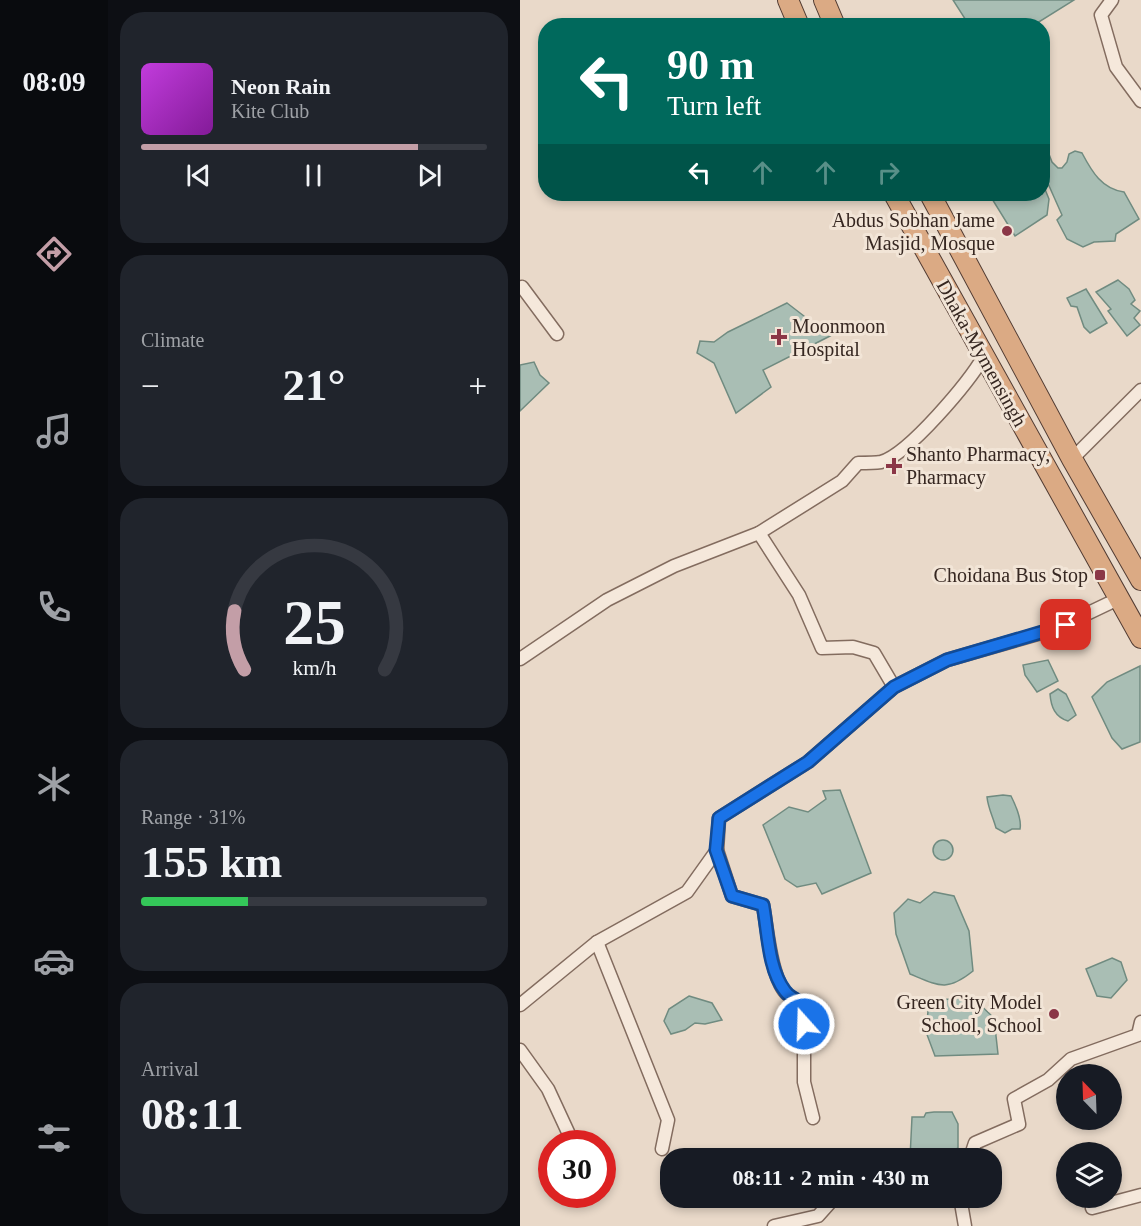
<!DOCTYPE html>
<html lang="en">
<head>
<meta charset="utf-8">
<style>
	:root { --surface:#171b24; --page:#20242c; --text:#f1f3f6; --muted:#9ea1a6; --line:#363941; --accent:#c39ea7 }
	body { margin:0; font-family:"Times New Roman",serif; background:var(--page); color:var(--text); height:100vh; display:flex; flex-direction:column; font-size:22px; white-space:nowrap }
	* { box-sizing:border-box; margin:0 }
	p { font-size:20px; color:var(--muted) }
	.icon { flex:none; width:33px; height:33px; fill:none; stroke:currentColor; stroke-width:2; stroke-linecap:round; stroke-linejoin:round }
	.map { position:relative; flex:1; overflow:hidden }
	.details { display:flex; flex-direction:column; gap:12px; padding:12px; background:#0d0f14; width:412px }
	.details>* { flex:none }
	.top-card { position:absolute; left:18px; top:18px; width:512px; height:183px; border-radius:24px; box-shadow:0 3px 9px #0003; background:#00695c; color:#fff; overflow:hidden }
	.needle { width:39px; rotate:337deg }
	.tools { position:absolute; left:536px; top:1064px; display:grid; gap:12px }
	.tools a { display:grid; place-items:center; width:66px; height:66px; border-radius:50%; background:var(--surface); box-shadow:0 3px 9px #0003; font-size:30px }
	.speed { position:absolute; left:18px; top:1130px; display:flex; gap:12px; font-size:30px; font-weight:700; text-align:center }
	.speed>* { display:grid; place-content:center; width:78px; height:78px; border-radius:50%; background:var(--surface); box-shadow:0 3px 9px #0003; line-height:1 }
	.speed .limit { border:9px solid #d22; background:#fff; color:#111 }
	.pin { position:absolute; display:grid; place-items:center; width:51px; height:51px; color:#fff; margin:-26px; border-radius:12px; box-shadow:0 3px 9px #0006 }
	.me { position:absolute; width:66px; margin:-33px; rotate:340deg; stroke-linejoin:round; filter:drop-shadow(0 0 4px #0008) }
	.turn { display:flex; align-items:center; gap:21px; height:126px; padding:0 30px; font-size:27px }
	.turn .icon { width:78px; height:78px; stroke-width:2.5 }
	.turn b { display:block; font-size:42px; line-height:51px }
	.lanes { display:flex; align-items:center; height:57px; padding:0 30px; background:#0003; justify-content:center; gap:30px; direction:ltr }
	.lanes .off { opacity:.35 }
	.big { font-size:45px; font-weight:700; line-height:1.1 }
	.details .widget { flex:1; display:flex; flex-direction:column; justify-content:center; gap:9px; min-width:0; padding:0 21px; border-radius:24px; background:var(--page) }
	.details .dial { align-items:center; gap:0 }
	.dial svg { height:156px; overflow:visible; fill:none; stroke:var(--line); stroke-width:7; stroke-linecap:round; text-anchor:middle }
	.dial text { fill:var(--text); stroke:none }
	.song { display:flex; align-items:center; gap:18px }
	.cover { width:72px; height:72px; border-radius:9px; background:linear-gradient(135deg,hsl(290 70% 55%),hsl(290 70% 35%)) }
	.played { height:6px; border-radius:3px; background:linear-gradient(90deg,var(--accent) 80%,var(--line) 80%) }
	.keys { display:flex; justify-content:space-around; direction:ltr }
	.heat { display:flex; justify-content:space-between; align-items:center; font-size:33px; direction:ltr }
	.charge { height:9px; border-radius:4px; background:linear-gradient(90deg,#34c759 31%,var(--line) 0) }
	.trip { position:absolute; left:140px; top:1148px; width:342px; height:60px; border-radius:24px; background:var(--surface); box-shadow:0 3px 9px #0003; font-weight:700; line-height:60px; text-align:center }
	main { display:flex; flex:1; min-height:0 }
	.tab-bar { display:flex; flex-direction:column; width:108px; justify-content:space-around; align-items:center; background:#090b0e; color:var(--muted) }
	.tab-bar .icon { width:42px; height:42px }
	.tab-bar .on { color:var(--accent) }
	.tab-bar b { font-size:27px; color:var(--text) }
	.map>svg:first-child { display:block }
	.water { fill:#a9beb4; stroke:#708b80; stroke-width:1.5 }
	.lines { fill:none; stroke-linecap:round; stroke-linejoin:round }
	.minor-casing { stroke:#836c5f; stroke-width:15 }
	.trunk-casing { stroke:#523c33; stroke-width:22 }
	.minor { stroke:#f5e8db; stroke-width:12 }
	.trunk { stroke:#dbaa84; stroke-width:20 }
	.route-casing { stroke:#114b97; stroke-width:15 }
	.route { stroke:#1a73e8; stroke-width:10 }
	.poi-dot { fill:#8b3747; stroke:#f2e5d7; stroke-width:2 }
	.labels { text-anchor:middle; stroke-width:6; stroke-linejoin:round; paint-order:stroke }
	.poi-label { font-size:20px; fill:#362721; stroke:#f2e5d7; text-anchor:end }
	.street-label { font-size:20px; fill:#362721; stroke:#f2e5d7 }
</style>
</head>
<body>
<main>
<nav class="tab-bar">
<b>08:09</b>
<svg class="icon on" aria-label="directions" viewBox="0 0 24 24"><path d="M12 3l9 9-9 9-9-9zM9 14v-3h6M13 9l2 2-2 2"/></svg>
<svg class="icon" aria-label="music" viewBox="0 0 24 24"><path d="M9 18V5l10-2v13"/><circle cx="6" cy="18" r="3"/><circle cx="16" cy="16" r="3"/></svg>
<svg class="icon" aria-label="phone" viewBox="0 0 24 24"><path d="M5 4h4l2 5-3 2q2 4 5 5l2-3 5 2v4C11 20 4 13 5 4z"/></svg>
<svg class="icon" aria-label="climate" viewBox="0 0 24 24"><path d="M12 3v18M4 7l16 10M4 17L20 7"/></svg>
<svg class="icon" aria-label="car" viewBox="0 0 24 24"><path d="M5 17H2v-5l4-1 3-4h7l3 4 3 1v5h-3M9 17h6M6 11h13"/><circle cx="7" cy="17" r="2"/><circle cx="17" cy="17" r="2"/></svg>
<svg class="icon" aria-label="filters" viewBox="0 0 24 24"><path d="M4 7h16M4 17h16"/><circle cx="9" cy="7" r="2"/><circle cx="15" cy="17" r="2"/></svg>
</nav>
<section class="details">
<div class="widget">
<div class="song"><i class="cover"></i><div><b>Neon Rain</b><p>Kite Club</p></div></div>
<div class="played"></div>
<div class="keys"><svg class="icon" aria-label="previous" viewBox="0 0 24 24"><path d="M18 5L8 12l10 7zM5 5v14"/></svg><svg class="icon" aria-label="pause" viewBox="0 0 24 24"><path d="M8 5v14M16 5v14"/></svg><svg class="icon" aria-label="next" viewBox="0 0 24 24"><path d="M6 5l10 7-10 7zM19 5v14"/></svg></div>
</div>
<div class="widget"><p>Climate</p>
<div class="heat"><a>−</a><b class="big">21°</b><a>+</a></div>
</div>
<div class="widget dial"><svg viewBox="0 0 100 80">
<path d="M14 69A42 42 0 1 1 86 69"/>
<path d="M14 69A42 42 0 0 1 9 39" stroke="#c39ea7"/>
<text x="50" y="56" font-size="32" font-weight="700">25</text>
<text x="50" y="72" font-size="11">km/h</text>
</svg></div>
<div class="widget"><p>Range · 31%</p><b class="big">155 km</b><div class="charge"></div></div>
<div class="widget"><p>Arrival</p><b class="big">08:11</b></div>
</section>
<div class="map">
<svg width="621" height="1226" viewBox="0 0 621 1226">
	<rect width="100%" height="100%" fill="#e9d9c9"/>
	<g class="water">
		<path d="M433 0H554L514 25H449Z"/>
		<path d="M522 136 532 162 538 168H542L547 162 549 154 555 151 562 153C572 172 582 189 604 192L619 219 596 234 595 241 574 242 563 247 547 239 537 220 542 215 522 170Z"/>
		<path d="M522 182 529 199 527 215 495 236 469 194H522Z"/>
		<path d="M598 280 609 289 615 300 611 304 620 311 614 318 620 325 607 336 588 311 591 309 576 292Z"/>
		<path d="M566 289 587 323 570 333 564 327 557 307 551 306 547 298Z"/>
		<path d="M267 303 310 336 243 370 251 387 216 413 194 363 177 353 180 341 194 342 208 332Z"/>
		<path d="M14 362 20 375 29 383 0 411V365Z"/>
		<path d="M528 660 538 681 517 692 505 675 503 665Z"/>
		<path d="M620 666V742L602 749 592 738 572 697 587 682Z"/>
		<path d="M538 689 546 694 556 715 548 721C535 717 531 707 530 694Z"/>
		<path d="M320 790 351 873 302 894 296 883 277 887 265 879 243 825 269 807 288 812 306 799 303 791Z"/>
		<path d="M483 795 491 796C496 806 502 819 500 829H492L485 833 476 828C473 817 468 808 467 797Z"/>
		<circle cx="423" cy="850" r="10"/>
		<path d="M414 892 434 896 449 931 453 971C427 992 419 986 390 974L376 934 374 913 388 899 400 903Z"/>
		<path d="M592 958 601 962 607 980 591 998 577 996 566 969Z"/>
		<path d="M169 996 192 1003 202 1020 185 1024 175 1023 165 1030 151 1034 144 1021 149 1009Z"/>
		<path d="M452 997 474 1018 478 1054 415 1056 406 1032 409 1001Z"/>
		<path d="M414 1112H432L438 1124V1148L421 1158H390L392 1117H404L406 1113Z"/>
	</g>
	<g class="lines">
		<g class="minor-casing">
			<g id="minor">
				<path d="M592 0 581 15 596 67 621 101"/>
				<path d="M0 288 2 287 37 334"/>
				<path d="M552 459 621 390"/>
				<path d="M239 533 279 595 302 648 333 647 354 653 374 687"/>
				<path d="M0 659 87 600 154 566 239 533 322 481 338 463C345 463 354 463 361 462 389 454 449 382 464 356"/>
				<path d="M197 850 212 896 243 905C247 926 251 981 268 995 272 999 279 1001 284 1004V1082L293 1118"/>
				<path d="M77 942 148 1120 142 1149"/>
				<path d="M0 1005 77 942 167 892 197 850 199 818 288 762 374 687 427 660 535 629 600 598"/>
				<path d="M0 1050 28 1089 53 1143"/>
				<path d="M450 1158 455 1143 499 1124 494 1099 528 1080 551 1059 618 1035 621 1022"/>
				<path d="M440 1197 445 1226"/>
				<path d="M572 1208 621 1195"/>
				<path d="M254 1226 298 1216 315 1197"/>
			</g>
		</g>
		<g class="trunk-casing">
			<g id="trunk">
				<path d="M268 0 279 26"/>
				<path d="M304 0 315 26"/>
				<path d="M374 194 621 638"/>
				<path d="M410 194 552 459 621 580"/>
			</g>
		</g>
		<use href="#minor" class="minor"/>
		<use href="#trunk" class="trunk"/>
	</g>
	<g class="lines">
		<g class="route-casing">
			<path id="route" d="M284 1024V1004C278 1001 269 997 265 991 248 969 248 932 243 905L212 896 196 850 199 818 288 762 374 687 427 660 546 625"/>
		</g>
		<use href="#route" class="route"/>
	</g>
	<g class="poi-dot">
		<circle cx="487" cy="231" r="6"/>
		<path d="M256 328h6v6h6v6h-6v6h-6v-6h-6v-6h6z"/>
		<path d="M371 457h6v6h6v6h-6v6h-6v-6h-6v-6h6z"/>
		<rect x="574" y="569" width="12" height="12" rx="3"/>
		<circle cx="534" cy="1014" r="6"/>
	</g>
	<g class="labels">
		<g class="poi-label">
			<text x="475" y="227">Abdus Sobhan Jame<tspan x="475" dy="23">Masjid, Mosque</tspan></text>
			<text x="272" y="333" text-anchor="start">Moonmoon<tspan x="272" dy="23">Hospital</tspan></text>
			<text x="386" y="461" text-anchor="start">Shanto Pharmacy,<tspan x="386" dy="23">Pharmacy</tspan></text>
			<text x="568" y="582">Choidana Bus Stop</text>
			<text x="522" y="1009">Green City Model<tspan x="522" dy="23">School, School</tspan></text>
		</g>
		<g class="street-label">
			<text transform="translate(462 353) rotate(61)" y="7">Dhaka-Mymensingh</text>
		</g>
	</g>
</svg>
<div class="tools">
<a><svg class="needle" viewBox="-14 -14 28 28"><path d="M0-13l5 13h-10z" fill="#e53935"/><path d="M0 13l5-13h-10z" fill="#9ea1a6"/></svg></a>
<a><svg class="icon" aria-label="layers" viewBox="0 0 24 24"><path d="M12 4l9 5-9 5-9-5zM3 14l9 5 9-5"/></svg></a>
</div>
<div class="speed"><div class="limit">30</div></div>
<div class="pin" style="left:546px;top:625px;background:#d93025"><svg class="icon" aria-label="arrive" viewBox="0 0 24 24"><path d="M6 21V4h12l-3 4 3 4H6"/></svg></div>
<svg class="me" style="left:284px;top:1024px" viewBox="-20 -20 40 40"><circle r="17" fill="#1a73e8" stroke="#fff" stroke-width="3"/><path d="M0-11L8 9 0 5-8 9z" fill="#fff"/></svg>
<div class="trip">08:11 · 2 min · 430 m</div>
<div class="top-card">
<div class="turn"><svg class="icon" aria-label="left" viewBox="0 0 24 24"><path d="M17 20v-9H6M10 6l-5 5 5 5"/></svg><div><b>90 m</b>Turn left</div></div>
<div class="lanes"><svg class="icon" aria-label="left" viewBox="0 0 24 24"><path d="M17 20v-9H6M10 6l-5 5 5 5"/></svg><svg class="icon off" aria-label="ahead" viewBox="0 0 24 24"><path d="M12 20V5M6 11l6-6 6 6"/></svg><svg class="icon off" aria-label="ahead" viewBox="0 0 24 24"><path d="M12 20V5M6 11l6-6 6 6"/></svg><svg class="icon off" aria-label="right" viewBox="0 0 24 24"><path d="M7 20v-9h11M14 6l5 5-5 5"/></svg></div>
</div>
</div>
</main>
</body>
</html>
